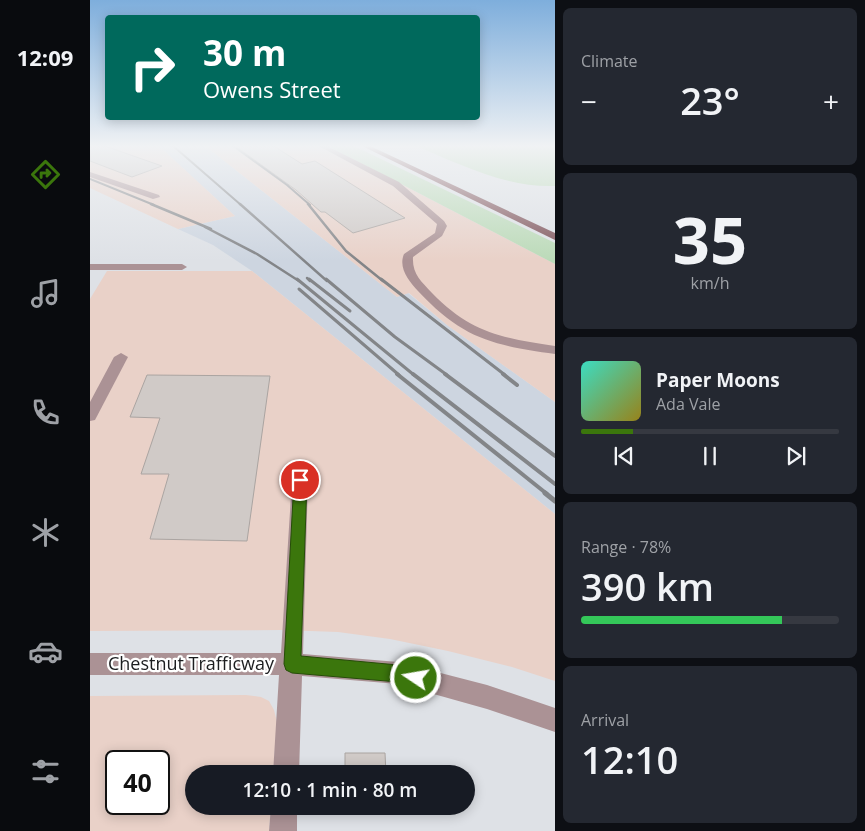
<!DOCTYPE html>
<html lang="en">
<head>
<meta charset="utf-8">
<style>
	:root { --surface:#171b24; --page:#242831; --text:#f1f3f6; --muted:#9ea1a6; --line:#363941; --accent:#3b760c }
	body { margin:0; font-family:"Open Sans",sans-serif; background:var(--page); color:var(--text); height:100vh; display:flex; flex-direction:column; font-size:19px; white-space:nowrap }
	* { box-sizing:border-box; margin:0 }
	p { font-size:16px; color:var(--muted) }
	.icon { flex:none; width:28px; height:28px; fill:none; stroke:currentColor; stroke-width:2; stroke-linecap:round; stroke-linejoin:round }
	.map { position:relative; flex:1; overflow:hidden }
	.panel { display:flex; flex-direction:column; gap:8px; padding:8px; background:#0d0f14; width:310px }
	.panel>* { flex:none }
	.guide { position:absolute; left:15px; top:15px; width:375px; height:105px; border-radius:5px; box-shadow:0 2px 12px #0003; background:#00695c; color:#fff; overflow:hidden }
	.speed { position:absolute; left:15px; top:750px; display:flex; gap:10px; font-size:25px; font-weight:700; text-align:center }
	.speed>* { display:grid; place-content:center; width:65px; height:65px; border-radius:50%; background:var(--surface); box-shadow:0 2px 12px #0003; line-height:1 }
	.speed .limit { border:2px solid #111; border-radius:8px; background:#fff; color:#111 }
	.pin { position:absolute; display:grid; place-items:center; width:42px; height:42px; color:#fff; margin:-21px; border:2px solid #fff; border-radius:50%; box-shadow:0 1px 5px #0007 }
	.me { position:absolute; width:55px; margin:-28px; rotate:282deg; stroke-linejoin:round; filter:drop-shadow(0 0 4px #0008) }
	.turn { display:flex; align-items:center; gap:18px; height:105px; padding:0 15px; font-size:22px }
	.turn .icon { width:65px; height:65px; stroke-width:2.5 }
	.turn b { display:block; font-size:35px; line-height:42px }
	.big { font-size:38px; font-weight:600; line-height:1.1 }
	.panel .card { flex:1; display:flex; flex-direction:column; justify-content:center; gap:8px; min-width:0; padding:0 18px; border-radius:8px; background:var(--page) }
	.panel .dial { align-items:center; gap:0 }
	.dial b { font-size:65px; line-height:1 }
	.song { display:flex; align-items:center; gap:15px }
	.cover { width:60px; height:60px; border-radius:8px; background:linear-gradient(135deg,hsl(170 70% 55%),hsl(50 70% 35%)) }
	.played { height:5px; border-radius:2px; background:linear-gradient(90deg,var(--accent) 20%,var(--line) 20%) }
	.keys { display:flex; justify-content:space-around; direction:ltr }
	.heat { display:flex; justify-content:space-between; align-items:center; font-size:28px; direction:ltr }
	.charge { height:8px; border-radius:4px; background:linear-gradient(90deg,#34c759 78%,var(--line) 0) }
	.trip { position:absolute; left:95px; top:765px; width:290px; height:50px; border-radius:25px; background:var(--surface); box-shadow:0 2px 12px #0003; font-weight:600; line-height:50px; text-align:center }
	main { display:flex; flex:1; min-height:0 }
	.tab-bar { display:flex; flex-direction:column; width:90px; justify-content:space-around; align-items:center; background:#090b0e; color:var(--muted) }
	.tab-bar .icon { width:35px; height:35px }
	.tab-bar .selected { color:var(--accent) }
	.tab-bar b { font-size:22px; color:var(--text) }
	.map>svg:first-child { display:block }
	.built { fill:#cdd5e0 }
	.industrial { fill:#e9d1c8; fill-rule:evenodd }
	.green { fill:#bbdab8 }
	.building { fill:#d0cac7; stroke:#aaa4a1 }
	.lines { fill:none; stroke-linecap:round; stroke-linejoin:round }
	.minor { fill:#ab9295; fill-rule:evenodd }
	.major { fill:#7c5057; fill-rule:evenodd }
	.rail-far4 { stroke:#838588; stroke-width:2 }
	.rail-far3 { stroke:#838588; stroke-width:2.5 }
	.rail-far2 { stroke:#838588; stroke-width:3 }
	.rail-far1 { stroke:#838588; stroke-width:4 }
	.rail { stroke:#838588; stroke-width:5 }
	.route { fill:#3b760c; stroke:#264d08 }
	.labels { text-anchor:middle; stroke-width:4.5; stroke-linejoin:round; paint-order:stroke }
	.near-street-label { font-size:18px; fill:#1c1d1f; stroke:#fff }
</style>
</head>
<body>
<main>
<nav class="tab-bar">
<b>12:09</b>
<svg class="icon selected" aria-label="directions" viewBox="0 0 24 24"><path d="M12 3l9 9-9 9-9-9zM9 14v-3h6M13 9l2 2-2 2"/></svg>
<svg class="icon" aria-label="music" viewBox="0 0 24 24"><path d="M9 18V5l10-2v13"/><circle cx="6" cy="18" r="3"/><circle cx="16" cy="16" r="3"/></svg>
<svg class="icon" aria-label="phone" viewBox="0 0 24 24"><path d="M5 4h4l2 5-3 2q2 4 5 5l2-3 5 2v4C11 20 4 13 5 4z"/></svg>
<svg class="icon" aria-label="climate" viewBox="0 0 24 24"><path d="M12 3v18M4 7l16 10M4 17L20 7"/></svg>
<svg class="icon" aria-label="car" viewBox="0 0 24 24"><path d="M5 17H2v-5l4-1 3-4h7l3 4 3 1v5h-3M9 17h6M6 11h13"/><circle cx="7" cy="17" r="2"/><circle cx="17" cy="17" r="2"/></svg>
<svg class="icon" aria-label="filters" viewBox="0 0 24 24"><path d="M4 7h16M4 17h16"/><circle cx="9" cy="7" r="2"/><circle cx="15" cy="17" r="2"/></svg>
</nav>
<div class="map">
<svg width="465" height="831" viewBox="0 0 465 831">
	<rect width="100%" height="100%" fill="#dee1e6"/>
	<path class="built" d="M68 145H114L307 297 318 293 357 325 465 402V514L162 271 123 245 88 229 145 216Z"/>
	<g class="industrial">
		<path d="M0 145H68L145 216 88 229 0 188Z"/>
		<path d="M114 145H236L465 264V402L357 325 319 293 307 297Z"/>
		<path d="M17 271H162L465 514V681L422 667 358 651 300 639 248 632 191 630 0 631V299Z"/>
		<path d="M156 695 171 697 179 701 184 710 187 722 183 774H104V806H181L179 831H0V696ZM26 761H69V804H26Z"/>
	</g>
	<g class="green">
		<path d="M236 145H262L465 243V264Z"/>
		<path d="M323 145H465V186C415 188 368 163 323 145Z"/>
	</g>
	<g class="building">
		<path d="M0 145H12L72 166 42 177 0 161Z"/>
		<path d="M144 145H182L212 164 225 161 315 218 263 233 235 212H231L206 190Z"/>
		<path d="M57 375 180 376 157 541 60 539 79 474H51L70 418 40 417Z"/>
		<path d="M255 753H295L296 774H255Z"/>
	</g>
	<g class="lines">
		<g class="minor">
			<path d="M227 145H235L309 182 354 221 357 226 352 236 323 257C322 274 331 281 342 293 381 333 412 338 465 346V354C402 345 373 339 328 291 319 281 308 268 314 254L345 233 347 224 303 186Z"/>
			<path d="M0 172 69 195 70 197 63 199 0 177Z"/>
			<path d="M0 264H92L97 267 92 270H0Z"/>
			<path d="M31 353 38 357 5 420 0 421V402L24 357Z"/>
			<path d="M210 473 216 475 218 480 213 654 308 662 397 685 465 708V732L397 709 308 684 212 676 209 774H183L189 675H0V653H191L202 480 204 475Z"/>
			<path d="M181 806H207V831H179Z"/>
		</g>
		<path class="major" d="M270 145H278L465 233V240Z"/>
		<g class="rail-far4">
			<path d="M82 145 151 205"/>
			<path d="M142 145 197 185 220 205"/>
			<path d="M0 179 64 205"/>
		</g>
		<g class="rail-far3">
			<path d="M61 204 121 229"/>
			<path d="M150 204 237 281"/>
			<path d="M218 204 256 251 293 281"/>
			<path d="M115 227 167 254 209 281"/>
			<path d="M217 278 220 281"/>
		</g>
		<g class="rail-far2">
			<path d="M207 279 324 375"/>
			<path d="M219 279 260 311"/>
			<path d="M236 279 305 337 357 375"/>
			<path d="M291 279 415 375"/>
			<path d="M209 289 309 375"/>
		</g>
		<g class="rail-far1">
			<path d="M307 374 457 494"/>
			<path d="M323 374 465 484"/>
			<path d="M355 374 465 456"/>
			<path d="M413 374 427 385"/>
		</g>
		<path class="rail" d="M455 493 465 501"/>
	</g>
	<linearGradient id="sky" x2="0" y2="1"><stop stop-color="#7eaedc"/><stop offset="0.56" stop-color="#f0f2f4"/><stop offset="1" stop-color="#f0f2f4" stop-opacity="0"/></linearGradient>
	<rect width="465" height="261" fill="url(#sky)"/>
	<path class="route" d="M210 475 215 476 217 480 211 656 308 665 332 672 334 678 332 684 326 687 308 682 202 673 196 670 194 664 204 480 206 476Z"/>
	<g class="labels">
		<g class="near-street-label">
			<text x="101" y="670">Chestnut Trafficway</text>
		</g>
	</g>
</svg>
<div class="speed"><div class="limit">40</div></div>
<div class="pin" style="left:210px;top:480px;background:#d93025"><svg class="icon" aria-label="arrive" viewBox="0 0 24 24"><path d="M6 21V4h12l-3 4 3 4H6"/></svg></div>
<svg class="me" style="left:326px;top:678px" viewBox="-20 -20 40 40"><circle r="17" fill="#3b760c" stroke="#fff" stroke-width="3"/><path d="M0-11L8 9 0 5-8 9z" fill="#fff"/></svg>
<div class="trip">12:10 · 1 min · 80 m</div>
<div class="guide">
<div class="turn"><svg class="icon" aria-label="right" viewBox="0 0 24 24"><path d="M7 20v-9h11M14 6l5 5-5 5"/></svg><div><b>30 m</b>Owens Street</div></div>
</div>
</div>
<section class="panel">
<div class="card"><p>Climate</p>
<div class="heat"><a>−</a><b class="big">23°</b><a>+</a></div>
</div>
<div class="card dial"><b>35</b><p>km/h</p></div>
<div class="card">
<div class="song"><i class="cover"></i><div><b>Paper Moons</b><p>Ada Vale</p></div></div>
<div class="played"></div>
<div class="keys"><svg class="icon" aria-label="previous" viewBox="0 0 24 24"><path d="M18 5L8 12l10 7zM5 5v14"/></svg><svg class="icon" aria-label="pause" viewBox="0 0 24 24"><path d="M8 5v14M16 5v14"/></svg><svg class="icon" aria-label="next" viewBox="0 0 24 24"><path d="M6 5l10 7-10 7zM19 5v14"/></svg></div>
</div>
<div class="card"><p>Range · 78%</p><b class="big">390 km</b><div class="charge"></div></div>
<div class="card"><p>Arrival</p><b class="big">12:10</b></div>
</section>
</main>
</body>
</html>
